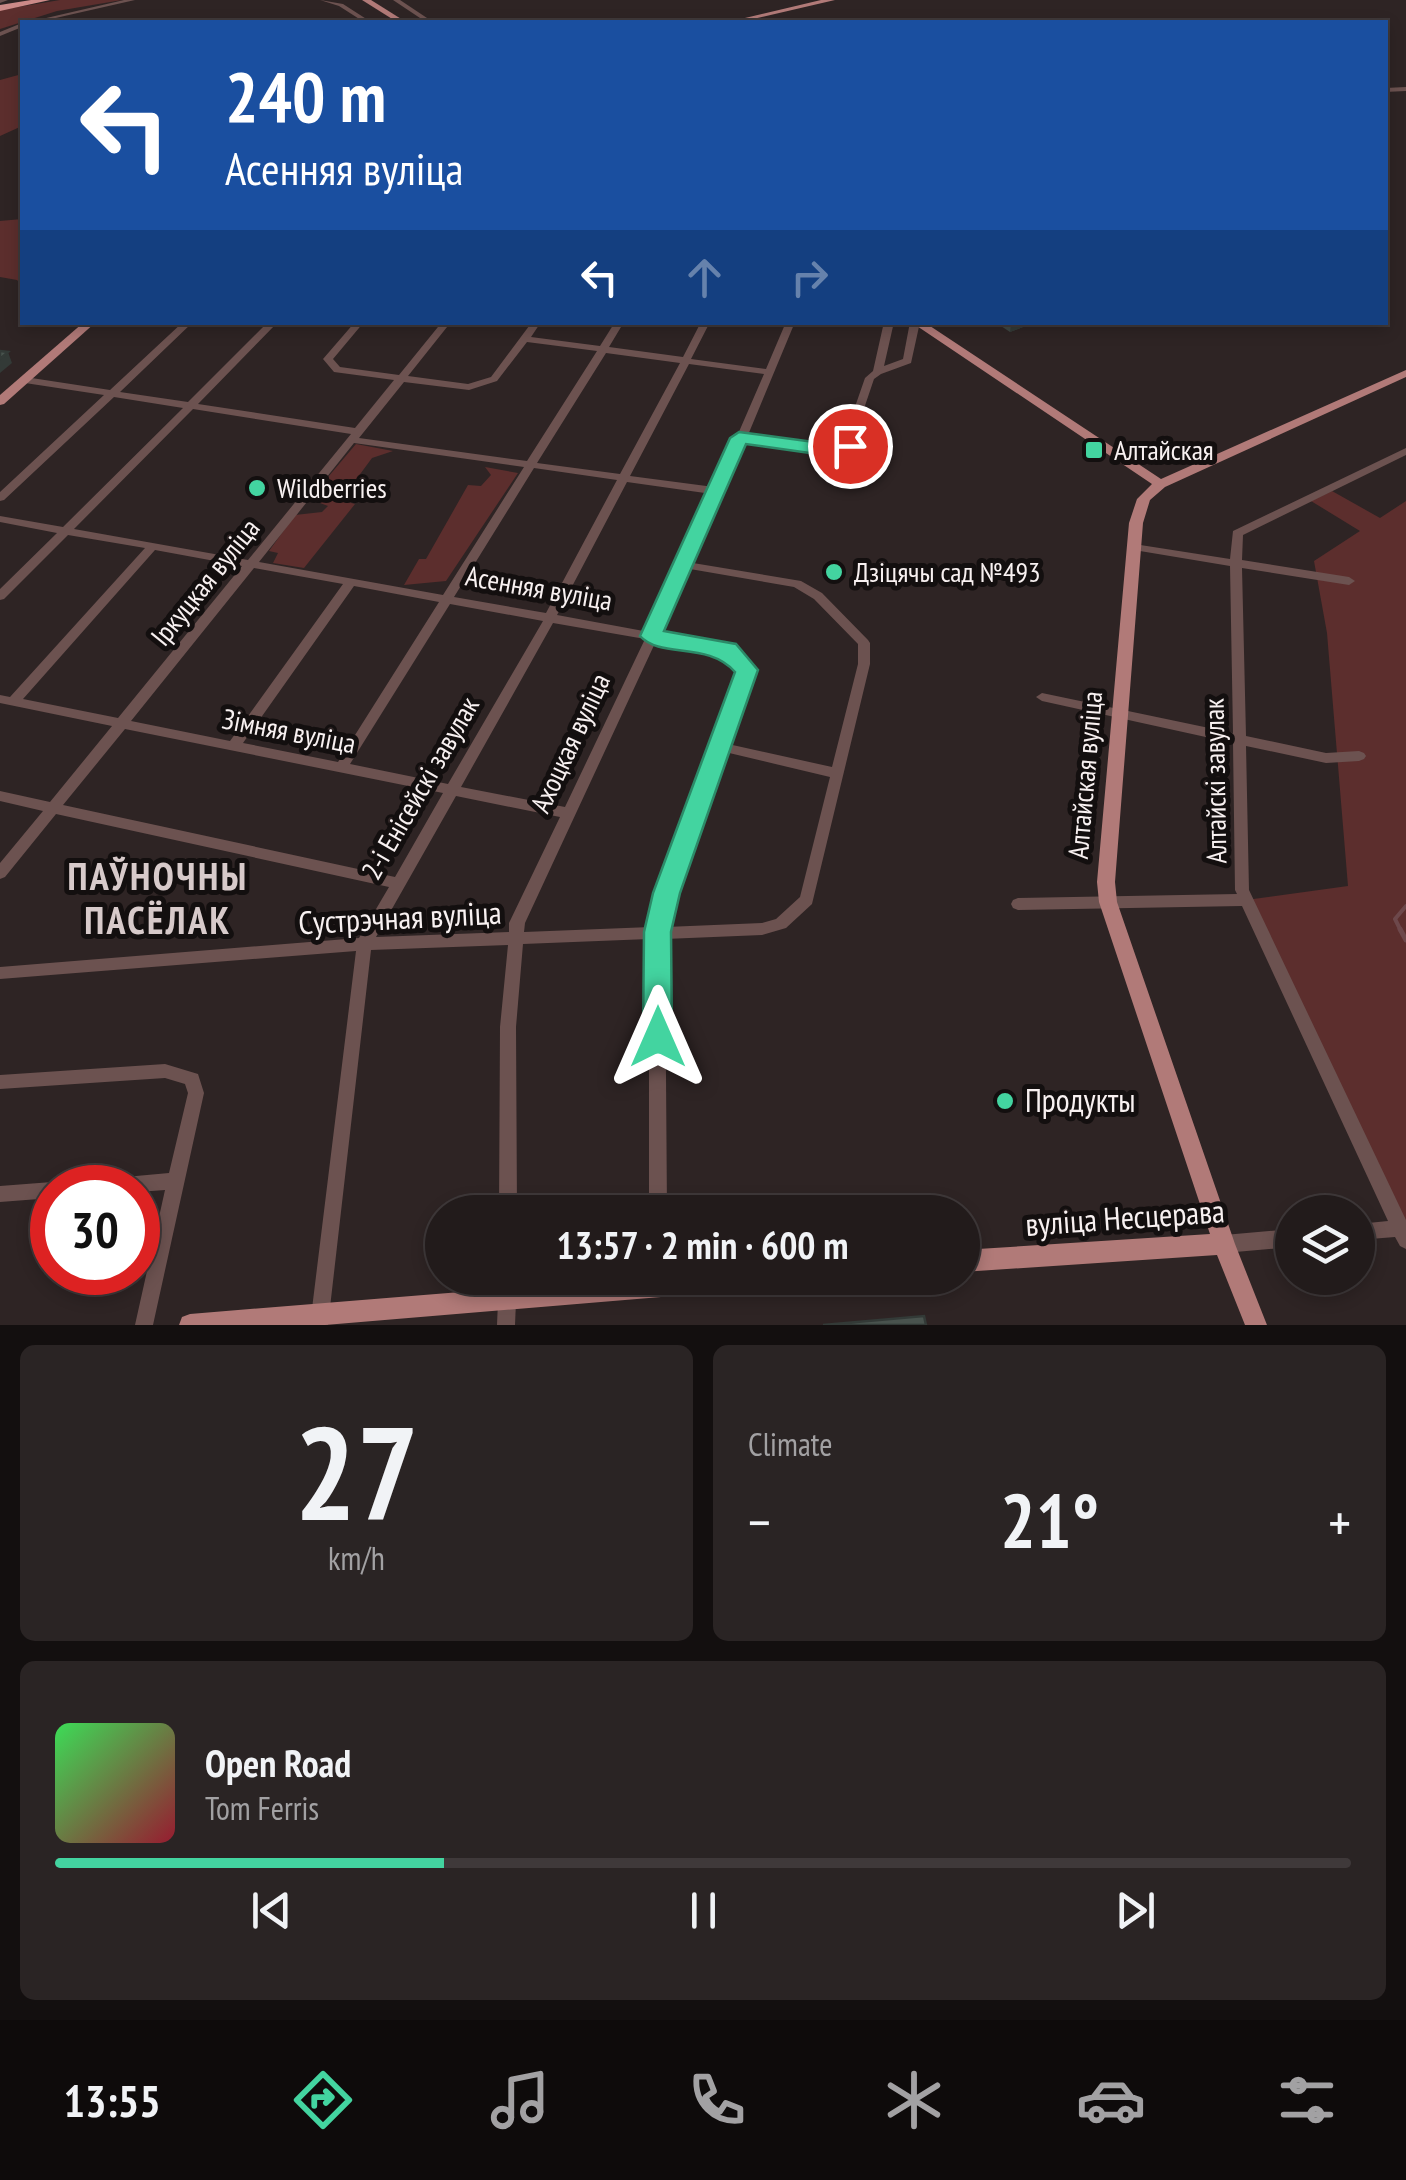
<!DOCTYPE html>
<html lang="en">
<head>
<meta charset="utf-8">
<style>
	:root { --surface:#221b1b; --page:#2a2424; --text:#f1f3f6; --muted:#a2a1a3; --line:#3f393a; --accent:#43d4a0 }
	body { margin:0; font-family:"PT Sans Narrow",sans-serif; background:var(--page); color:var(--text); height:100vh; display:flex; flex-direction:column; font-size:38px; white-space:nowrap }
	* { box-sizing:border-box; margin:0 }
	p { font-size:32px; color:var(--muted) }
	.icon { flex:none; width:55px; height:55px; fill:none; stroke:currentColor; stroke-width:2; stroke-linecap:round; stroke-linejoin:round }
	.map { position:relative; height:1325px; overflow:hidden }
	.panel { display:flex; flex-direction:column; gap:20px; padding:20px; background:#130f0f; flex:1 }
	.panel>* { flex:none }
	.banner { position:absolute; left:20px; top:20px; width:1368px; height:305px; border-radius:0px; box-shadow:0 5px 15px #0003,0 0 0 2px var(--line); background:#1a4fa0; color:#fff; overflow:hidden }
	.controls { position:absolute; left:1275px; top:1195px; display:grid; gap:20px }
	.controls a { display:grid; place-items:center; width:100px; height:100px; border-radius:50%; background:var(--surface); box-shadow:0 5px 15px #0003,0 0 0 2px var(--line); font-size:50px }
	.speed { position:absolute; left:30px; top:1165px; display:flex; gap:20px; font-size:50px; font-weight:700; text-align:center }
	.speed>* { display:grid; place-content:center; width:130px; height:130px; border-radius:50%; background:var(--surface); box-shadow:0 5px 15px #0003,0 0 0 2px var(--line); line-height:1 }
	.speed .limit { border:15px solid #d22; background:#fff; color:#111 }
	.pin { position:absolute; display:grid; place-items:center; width:85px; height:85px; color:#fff; margin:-42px; border:5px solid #fff; border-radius:50%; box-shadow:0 2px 10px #0007 }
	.me { position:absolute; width:110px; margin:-55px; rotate:0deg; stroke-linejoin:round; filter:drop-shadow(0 0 8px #0008) }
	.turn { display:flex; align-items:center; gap:35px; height:210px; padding:0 40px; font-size:45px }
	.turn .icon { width:130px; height:130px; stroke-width:2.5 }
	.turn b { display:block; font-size:70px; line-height:85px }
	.lanes { display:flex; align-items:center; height:95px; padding:0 40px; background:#0003; justify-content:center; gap:50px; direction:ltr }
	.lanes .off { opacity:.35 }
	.big { font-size:75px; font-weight:600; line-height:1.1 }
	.panel .widget { flex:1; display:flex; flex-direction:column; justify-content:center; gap:15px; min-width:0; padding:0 35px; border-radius:15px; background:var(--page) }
	.panel .dial { align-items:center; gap:0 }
	.dial b { font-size:130px; line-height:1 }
	.song { display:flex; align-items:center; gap:30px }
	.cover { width:120px; height:120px; border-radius:15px; background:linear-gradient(135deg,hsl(130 70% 55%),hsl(350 70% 35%)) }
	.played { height:10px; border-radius:5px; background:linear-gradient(90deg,var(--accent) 30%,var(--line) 30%) }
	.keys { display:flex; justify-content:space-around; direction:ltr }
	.heat { display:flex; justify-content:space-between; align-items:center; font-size:55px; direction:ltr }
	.panel .tiles { flex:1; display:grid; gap:20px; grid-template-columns:1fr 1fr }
	.widget:last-child { grid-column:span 2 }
	.trip { position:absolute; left:425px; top:1195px; width:555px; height:100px; border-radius:50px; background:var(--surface); box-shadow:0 5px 15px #0003,0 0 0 2px var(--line); font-weight:600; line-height:100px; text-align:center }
	.tabs { display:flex; height:160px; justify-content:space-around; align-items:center; background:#0e0b0b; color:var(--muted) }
	.tabs .icon { width:70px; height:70px }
	.tabs .selected { color:var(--accent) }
	.tabs b { font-size:45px; color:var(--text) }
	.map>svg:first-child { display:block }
	.green { fill:#5c2e2d }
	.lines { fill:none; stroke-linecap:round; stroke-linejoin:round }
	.stream-far1 { stroke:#6d484b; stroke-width:4 }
	.stream { stroke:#6d484b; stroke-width:5 }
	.minor { fill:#6c5250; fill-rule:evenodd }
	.major { fill:#b17a78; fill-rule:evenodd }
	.highway { fill:#cc8a88; fill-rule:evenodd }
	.wall { fill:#3f4743 }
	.shaded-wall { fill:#333a37 }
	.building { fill:#49534e; stroke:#333a37; stroke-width:2.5 }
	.route { fill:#43d4a0; stroke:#2c8a68; stroke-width:2.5 }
	.poi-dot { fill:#43d4a0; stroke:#130f0f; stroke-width:4 }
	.labels { text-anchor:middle; stroke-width:10; stroke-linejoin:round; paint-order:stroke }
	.poi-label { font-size:28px; fill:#f8f1f1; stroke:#130f0f; text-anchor:start }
	.street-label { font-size:28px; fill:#f8f1f1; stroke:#130f0f }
	.near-street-label { font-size:32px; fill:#f8f1f1; stroke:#130f0f }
	.near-poi-label { font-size:32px; fill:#f8f1f1; stroke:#130f0f; text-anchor:start }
	.district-label { font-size:38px; font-weight:bold; letter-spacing:2.5px; fill:#d7caca; stroke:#130f0f }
</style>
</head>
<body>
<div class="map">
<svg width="1406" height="1325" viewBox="0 0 1406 1325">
	<rect width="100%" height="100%" fill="#2e2424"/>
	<g class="green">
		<path d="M60 0H122L57 11 0 29V10Z"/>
		<path d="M22 74V126L0 136V80Z"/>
		<path d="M22 219V286L17 280 0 277V221Z"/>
		<path d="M356 444 393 451 372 458 341 500 355 504 304 568 273 563 278 553 269 551 295 515 322 512 328 506 320 503 331 488 323 483Z"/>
		<path d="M485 467 518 473 446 581 404 585 419 559H426L468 485 481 486 491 475Z"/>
		<path d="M1332 491 1380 518 1406 501V1246L1246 900 1348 886 1327 633 1314 561 1360 531 1311 501Z"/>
	</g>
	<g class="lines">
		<path class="stream-far1" d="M1401 931 1395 919 1406 906"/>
		<path class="stream" d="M1400 929 1406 940"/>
		<g class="minor">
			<path d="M0 0H8L0 3Z"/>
			<path d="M124 0H135L38 22H29Z"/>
			<path d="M320 0 343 4 371 22H364L339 6Z"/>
			<path d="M393 0H400L433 22H426Z"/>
			<path d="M22 23V27L0 36V32Z"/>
			<path d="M1406 87V91L1385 92V88Z"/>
			<path d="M183 322H193L120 392 188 402 268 322H278L198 404 355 428 394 380 334 372 323 359 355 322H364L333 359 340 367 399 375 442 322H451L408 376 468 384 491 377 532 322H541L531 337 600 346 615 322H624L609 347 683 357 701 322H710L691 359 766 369 786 322H795L748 435 841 447 865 378 873 371 884 322H894L884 366 903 359 910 322H920L911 363 881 374 874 379 849 453 745 441 693 563 801 581 822 593 868 640 870 643V664L812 904 786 928 762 935 665 939 667 1212H649V939L523 944 516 1027 517 1212H499L500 1027 508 945 371 950 328 1325H310L356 951 0 979V967L359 938 389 887 56 814 5 877 0 879V863L43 811 0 801V791L50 802 112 726 0 703V695L10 697 145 548 68 535 4 599 0 600V589L57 533 0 522V516L63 527 183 408 114 397 4 500 0 501V492L104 395 25 383 20 380 25 377 110 390ZM527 342 597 351 527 461 359 438 404 382 469 390 497 381ZM606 353 680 363 620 474 537 463ZM689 364 764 374 738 434 734 437 735 439 714 487 630 476ZM193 409 351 434 248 560 74 529ZM354 443 524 467 443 595 259 562ZM534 468 617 480 546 613 454 597ZM627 482 712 494 649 632 557 615ZM155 550 242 566 118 718 23 699ZM254 568 343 584 230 741 131 721ZM690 569 794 587 814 599 858 644V664L832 767 728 744 752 670 750 667 732 647 660 634ZM354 586 439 602 338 762 243 743ZM450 604 543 621 448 784 350 764ZM553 623 645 639 565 807 461 787ZM656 641 724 653 739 671 651 927 524 932 525 923ZM125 729 443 793 395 877 63 805ZM725 752 830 777 800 897 776 919 762 923 666 927ZM456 796 560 817 509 923V932L376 937Z"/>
			<path d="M1406 448V455L1243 535 1242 560 1349 577 1355 581 1349 585 1242 568 1246 736 1326 753 1359 751 1364 753 1366 756 1364 759 1359 761 1326 763 1246 746 1249 890 1406 1220V1249L1400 1246 1395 1237 1358 1240V1224L1388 1221 1242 906 1018 910 1013 908 1011 904 1013 900 1018 898 1237 894 1235 890 1233 743 1042 701 1036 697 1042 693 1233 733 1230 566 1134 550 1128 547 1134 544 1230 559 1233 531Z"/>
			<path d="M165 1064 198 1074 204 1093 153 1325H135L165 1190 138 1192V1188H83L86 1182 92 1180 169 1173 188 1093 185 1084 165 1078 0 1089V1075Z"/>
			<path d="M52 1182 58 1184 60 1188H52V1198L0 1202V1186Z"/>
			<path d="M1292 1229V1247L1224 1253 1218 1250 1215 1244 1218 1238 1224 1235Z"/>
			<path d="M499 1278H517L515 1325H497Z"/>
		</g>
		<g class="major">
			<path d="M362 0H371L406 22H397Z"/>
			<path d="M821 0H835L740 22H728Z"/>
			<path d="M84 322H96L4 404 0 405V395Z"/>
			<path d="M911 322H924L1161 479 1406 370V377L1165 487 1150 500 1143 523 1115 882 1117 902 1235 1244 1267 1325H1245L1217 1255 962 1272V1250L1210 1234 1099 902 1097 882 1129 523 1137 499 1152 484Z"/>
			<path d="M631 1278H768L765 1286 757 1289 325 1325H179L182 1317 190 1314Z"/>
		</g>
		<path class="highway" d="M31 0H50L0 11V5Z"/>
	</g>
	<path class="wall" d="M995 322H1023V327L1010 332Z"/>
	<g class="shaded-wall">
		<path d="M1018 322H1023V327L1010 332 1011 325Z"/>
		<path d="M8 352 12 363 0 373V359Z"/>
	</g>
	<g class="building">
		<path d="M0 351 8 352 0 359Z"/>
		<path d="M924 1316 926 1325H823Z"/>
	</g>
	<path class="route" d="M739 432 836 445 850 440 860 446 838 457 746 444 664 631 736 644 758 670 680 893 671 932 672 1037 668 1046 658 1050 647 1046 643 1037 644 932 653 893 735 672C708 641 661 659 640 636L730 438Z"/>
	<g class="poi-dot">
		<rect x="1084" y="440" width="20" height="20" rx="5"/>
		<circle cx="257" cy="488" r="10"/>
		<circle cx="834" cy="572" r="10"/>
		<circle cx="1005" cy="1101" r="10"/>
	</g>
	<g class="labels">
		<g class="poi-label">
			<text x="1114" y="460">Алтайская</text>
			<text x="277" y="498">Wildberries</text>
			<text x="854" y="582">Дзіцячы сад №493</text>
		</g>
		<g class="street-label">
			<text transform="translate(205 582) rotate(-51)" y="10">Іркуцкая вуліца</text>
			<text transform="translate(539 588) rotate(10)" y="10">Асенняя вуліца</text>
			<text transform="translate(289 731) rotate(11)" y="10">Зімняя вуліца</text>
			<text transform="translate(570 743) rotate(-65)" y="10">Ахоцкая вуліца</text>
			<text transform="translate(1085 775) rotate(-85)" y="10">Алтайская вуліца</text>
			<text transform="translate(1215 781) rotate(-91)" y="10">Алтайскі завулак</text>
			<text transform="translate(420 788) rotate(-60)" y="10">2-і Енісейскі завулак</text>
		</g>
		<g class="near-street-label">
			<text transform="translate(400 918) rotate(-3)" y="11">Сустрэчная вуліца</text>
			<text transform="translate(1125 1218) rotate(-4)" y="11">вуліца Несцерава</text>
		</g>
		<g class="near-poi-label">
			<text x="1025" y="1112">Продукты</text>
		</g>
		<g class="district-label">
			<text x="158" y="890">ПАЎНОЧНЫ<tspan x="158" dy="44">ПАСЁЛАК</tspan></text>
		</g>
	</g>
</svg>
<div class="controls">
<a><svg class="icon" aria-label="layers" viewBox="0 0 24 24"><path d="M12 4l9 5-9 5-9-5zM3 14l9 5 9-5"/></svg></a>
</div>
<div class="speed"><div class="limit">30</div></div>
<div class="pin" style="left:850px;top:446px;background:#d93025"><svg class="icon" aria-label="arrive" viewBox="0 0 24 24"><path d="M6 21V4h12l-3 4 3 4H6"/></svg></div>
<svg class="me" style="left:658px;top:1037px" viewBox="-20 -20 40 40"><path d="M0-17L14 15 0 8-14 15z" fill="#43d4a0" stroke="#fff" stroke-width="4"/></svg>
<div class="trip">13:57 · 2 min · 600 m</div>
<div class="banner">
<div class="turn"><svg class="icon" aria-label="left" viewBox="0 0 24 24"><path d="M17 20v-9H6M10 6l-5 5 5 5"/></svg><div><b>240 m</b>Асенняя вуліца</div></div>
<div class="lanes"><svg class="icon" aria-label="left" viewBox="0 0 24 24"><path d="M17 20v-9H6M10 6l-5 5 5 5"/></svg><svg class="icon off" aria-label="ahead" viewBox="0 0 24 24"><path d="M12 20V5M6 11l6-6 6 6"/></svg><svg class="icon off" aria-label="right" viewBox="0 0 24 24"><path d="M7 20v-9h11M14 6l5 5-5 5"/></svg></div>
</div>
</div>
<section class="panel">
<div class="tiles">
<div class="widget dial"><b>27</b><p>km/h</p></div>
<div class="widget"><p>Climate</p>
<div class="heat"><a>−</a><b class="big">21°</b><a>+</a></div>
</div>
<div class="widget">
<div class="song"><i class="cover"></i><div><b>Open Road</b><p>Tom Ferris</p></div></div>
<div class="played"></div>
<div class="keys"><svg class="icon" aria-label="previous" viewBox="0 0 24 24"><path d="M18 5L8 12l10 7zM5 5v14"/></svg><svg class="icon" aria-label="pause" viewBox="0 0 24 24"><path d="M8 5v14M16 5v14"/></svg><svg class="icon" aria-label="next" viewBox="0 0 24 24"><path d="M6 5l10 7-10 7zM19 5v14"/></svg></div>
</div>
</div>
</section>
<nav class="tabs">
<b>13:55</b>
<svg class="icon selected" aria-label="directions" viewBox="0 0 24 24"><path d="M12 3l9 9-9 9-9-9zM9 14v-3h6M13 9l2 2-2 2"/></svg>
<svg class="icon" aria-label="music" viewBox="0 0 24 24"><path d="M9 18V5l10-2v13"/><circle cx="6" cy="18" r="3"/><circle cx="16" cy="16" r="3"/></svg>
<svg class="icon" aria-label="phone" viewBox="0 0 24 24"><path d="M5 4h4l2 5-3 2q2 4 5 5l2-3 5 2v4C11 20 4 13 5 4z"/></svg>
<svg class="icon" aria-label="climate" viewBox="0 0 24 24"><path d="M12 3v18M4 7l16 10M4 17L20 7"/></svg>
<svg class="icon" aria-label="car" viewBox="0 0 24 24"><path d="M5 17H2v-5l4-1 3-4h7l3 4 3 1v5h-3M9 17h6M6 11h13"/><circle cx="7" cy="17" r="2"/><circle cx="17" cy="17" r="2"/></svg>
<svg class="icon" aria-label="filters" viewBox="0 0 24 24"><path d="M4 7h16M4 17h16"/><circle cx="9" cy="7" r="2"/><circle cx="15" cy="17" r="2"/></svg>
</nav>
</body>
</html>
